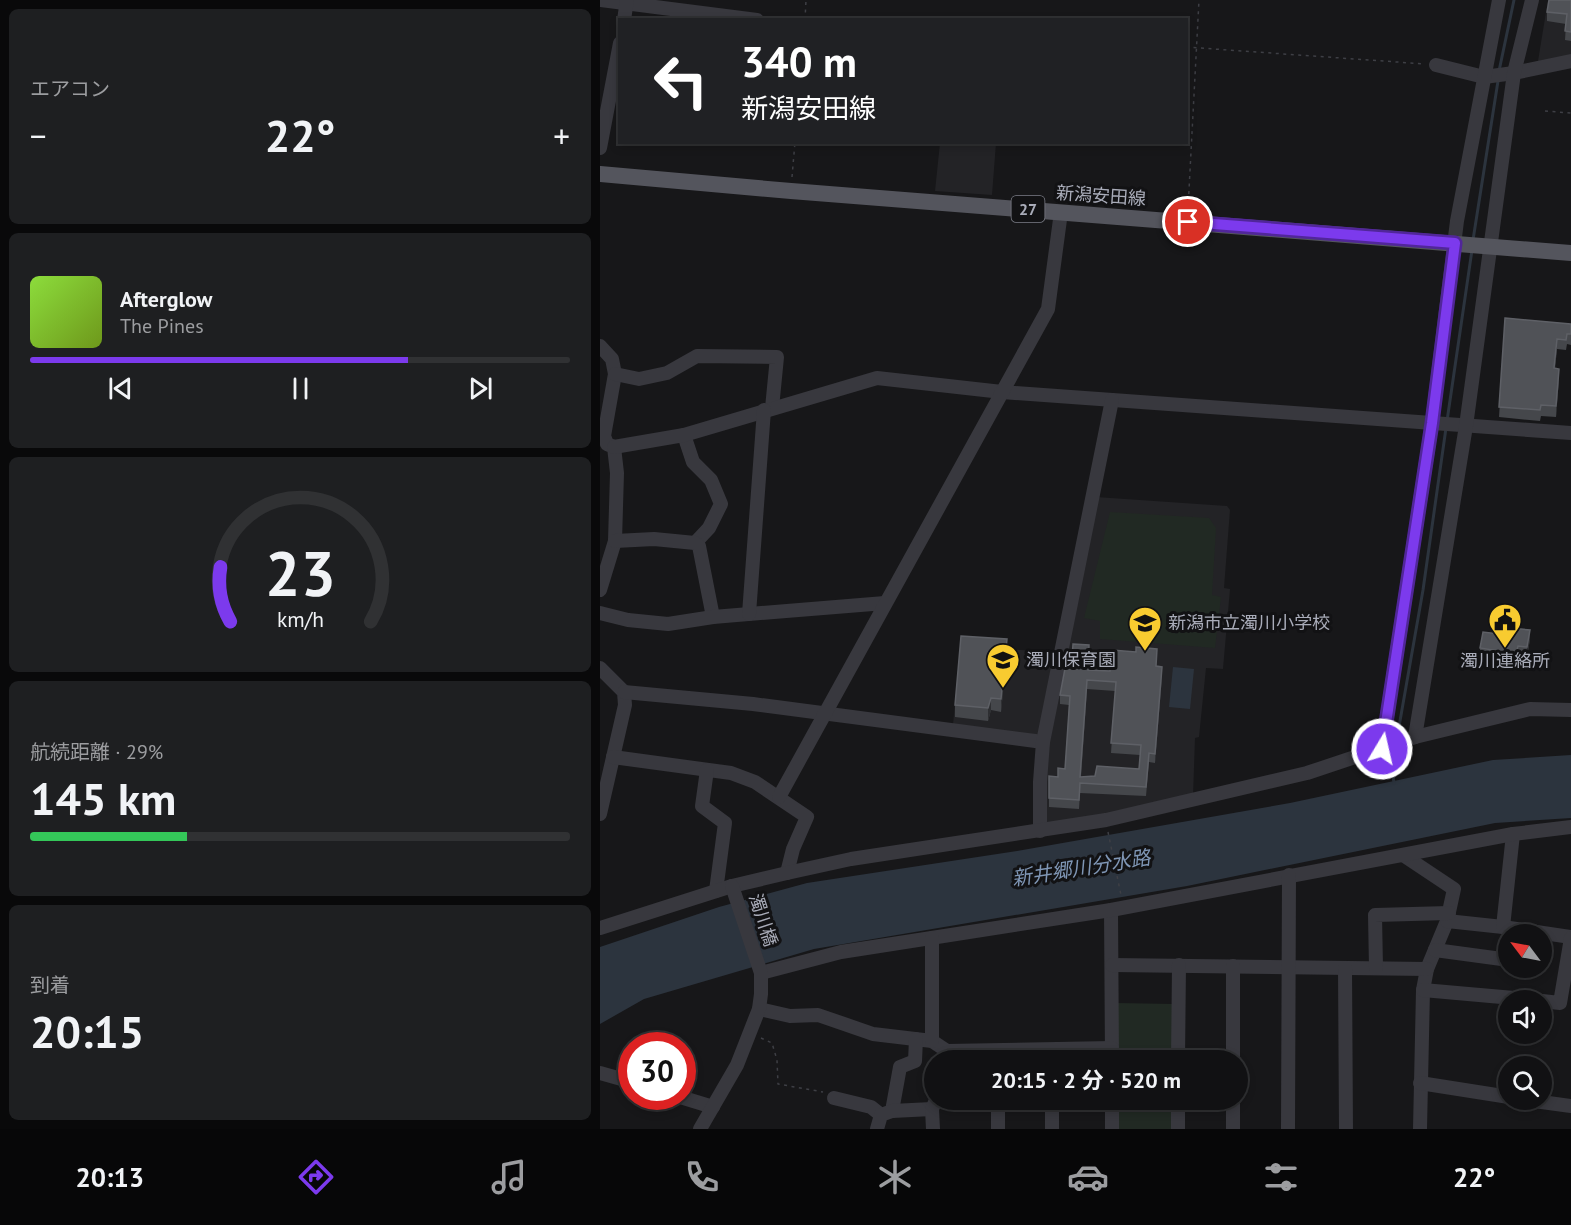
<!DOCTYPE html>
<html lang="ja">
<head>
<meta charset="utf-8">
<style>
	:root { --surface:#111113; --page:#1e1f21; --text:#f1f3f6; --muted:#9c9da0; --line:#303133; --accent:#7c3aed }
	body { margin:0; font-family:"PT Sans","Noto Sans JP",sans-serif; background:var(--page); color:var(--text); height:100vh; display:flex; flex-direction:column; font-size:22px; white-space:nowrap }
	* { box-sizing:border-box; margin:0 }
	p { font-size:20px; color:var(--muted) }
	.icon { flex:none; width:33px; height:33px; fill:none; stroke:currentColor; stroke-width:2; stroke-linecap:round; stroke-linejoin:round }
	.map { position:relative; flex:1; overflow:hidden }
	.sheet { display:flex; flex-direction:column; gap:9px; padding:9px; background:#09090a; width:600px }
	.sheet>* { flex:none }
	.banner { position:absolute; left:18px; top:18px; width:570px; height:126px; border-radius:0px; box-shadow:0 3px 9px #0003,0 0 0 2px var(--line); background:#202124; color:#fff; overflow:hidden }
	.needle { width:39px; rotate:302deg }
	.tools { position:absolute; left:898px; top:924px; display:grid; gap:12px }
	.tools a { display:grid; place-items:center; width:54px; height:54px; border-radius:50%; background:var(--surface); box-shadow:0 3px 9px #0003,0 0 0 2px var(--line); font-size:30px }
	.speed { position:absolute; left:18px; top:1032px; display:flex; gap:12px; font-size:30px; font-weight:700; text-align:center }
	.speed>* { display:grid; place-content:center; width:78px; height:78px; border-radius:50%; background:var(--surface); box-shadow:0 3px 9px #0003,0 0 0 2px var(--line); line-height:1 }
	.speed .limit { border:9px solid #d22; background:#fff; color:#111 }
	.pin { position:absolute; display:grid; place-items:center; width:51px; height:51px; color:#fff; margin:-26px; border:3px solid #fff; border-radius:50%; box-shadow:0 2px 6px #0007 }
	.me { position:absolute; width:66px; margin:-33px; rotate:9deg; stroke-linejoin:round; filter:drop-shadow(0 0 4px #0008) }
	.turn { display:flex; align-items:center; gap:21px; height:126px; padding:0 24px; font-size:27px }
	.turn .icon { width:78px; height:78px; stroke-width:2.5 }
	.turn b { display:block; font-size:42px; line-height:51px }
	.big { font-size:45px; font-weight:700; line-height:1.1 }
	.sheet .tile { flex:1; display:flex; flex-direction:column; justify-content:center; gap:9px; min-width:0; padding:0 21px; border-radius:9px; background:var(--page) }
	.sheet .dial { align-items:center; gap:0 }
	.dial svg { height:156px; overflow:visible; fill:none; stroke:var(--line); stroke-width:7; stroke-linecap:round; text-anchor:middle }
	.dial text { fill:var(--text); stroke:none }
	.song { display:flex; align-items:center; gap:18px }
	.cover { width:72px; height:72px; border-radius:9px; background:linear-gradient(135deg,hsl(90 70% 55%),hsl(80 70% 35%)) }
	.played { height:6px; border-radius:3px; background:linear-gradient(90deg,var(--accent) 70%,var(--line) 70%) }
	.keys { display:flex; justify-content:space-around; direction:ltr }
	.heat { display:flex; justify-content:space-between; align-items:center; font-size:33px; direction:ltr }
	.charge { height:9px; border-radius:4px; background:linear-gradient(90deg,#34c759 29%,var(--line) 0) }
	.trip { position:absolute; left:324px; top:1050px; width:324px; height:60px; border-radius:30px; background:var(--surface); box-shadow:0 3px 9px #0003,0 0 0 2px var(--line); font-weight:700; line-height:60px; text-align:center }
	.tab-bar { display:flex; height:96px; justify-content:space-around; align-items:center; background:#070708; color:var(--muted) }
	.tab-bar .icon { width:42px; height:42px }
	.tab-bar .on { color:var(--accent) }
	.tab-bar b { font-size:27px; color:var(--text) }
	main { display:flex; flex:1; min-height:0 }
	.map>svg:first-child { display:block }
	.built { fill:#232326 }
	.green { fill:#212923 }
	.water { fill:#2c343e }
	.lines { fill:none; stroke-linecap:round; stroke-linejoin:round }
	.stream { stroke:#2c343e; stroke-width:3 }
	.path { stroke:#3e3f45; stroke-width:1.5; stroke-dasharray:3 4.5; stroke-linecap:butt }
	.minor { stroke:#38383e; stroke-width:14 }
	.major { stroke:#54555d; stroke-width:16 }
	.wall { fill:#45474b; fill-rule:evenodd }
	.shaded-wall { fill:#2e2f32 }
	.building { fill:#505257; stroke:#5e6066; stroke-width:1.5; fill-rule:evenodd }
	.route-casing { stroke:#51269a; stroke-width:15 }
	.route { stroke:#7c3aed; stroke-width:10 }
	.labels { text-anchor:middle; stroke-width:6; stroke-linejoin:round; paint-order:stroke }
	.shield { fill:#121214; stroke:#7c7e88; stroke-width:1.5 }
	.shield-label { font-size:16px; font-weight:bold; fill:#a9acb9 }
	.street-label { font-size:18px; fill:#a9acb9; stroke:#121214 }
	.poi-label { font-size:18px; fill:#a9acb9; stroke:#121214; text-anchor:start }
	.water-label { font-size:20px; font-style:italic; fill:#7f96b5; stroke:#121214 }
</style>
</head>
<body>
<main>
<section class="sheet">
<div class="tile"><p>エアコン</p>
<div class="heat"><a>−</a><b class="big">22°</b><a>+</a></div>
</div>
<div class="tile">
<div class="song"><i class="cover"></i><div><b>Afterglow</b><p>The Pines</p></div></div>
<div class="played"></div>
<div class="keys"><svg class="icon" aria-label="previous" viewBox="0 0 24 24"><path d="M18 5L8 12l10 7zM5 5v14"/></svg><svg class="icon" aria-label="pause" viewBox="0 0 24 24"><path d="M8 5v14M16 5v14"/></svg><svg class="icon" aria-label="next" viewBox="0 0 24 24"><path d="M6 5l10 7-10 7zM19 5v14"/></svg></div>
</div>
<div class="tile dial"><svg viewBox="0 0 100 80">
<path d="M14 69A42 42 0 1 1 86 69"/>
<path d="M14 69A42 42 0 0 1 9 41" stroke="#7c3aed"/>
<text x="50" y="56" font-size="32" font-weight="700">23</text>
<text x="50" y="72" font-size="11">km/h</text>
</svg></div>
<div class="tile"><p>航続距離 · 29%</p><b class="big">145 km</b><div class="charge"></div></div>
<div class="tile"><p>到着</p><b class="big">20:15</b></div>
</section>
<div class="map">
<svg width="971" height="1129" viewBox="0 0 971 1129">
	<rect width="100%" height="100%" fill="#171719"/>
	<g class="built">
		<path d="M948 0H971V58L944 64 938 61Z"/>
		<path d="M340 143H396L392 195 335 191Z"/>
		<path d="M496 497 627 506 630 510 624 588 630 589 623 669 606 668 599 737 595 738 593 797 450 828 443 824 447 736Z"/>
		<path d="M360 647 458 652 439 735 353 725Z"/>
	</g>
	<g class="green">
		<path d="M510 512 609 518 616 528 612 595 621 597 615 648 500 639V621L484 618Z"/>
		<path d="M516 1003 574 1004V1060H516Z"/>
		<rect x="516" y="1100" width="57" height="29"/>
	</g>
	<g class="water">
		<path d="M573 667 594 669 590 709 569 707Z"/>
		<path d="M971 755V818L895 823 587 886 214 949 44 999 0 1024V947L119 907 207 883 417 851 690 803 893 760Z"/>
	</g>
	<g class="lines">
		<g class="stream">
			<path d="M899 71 914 0"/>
			<path d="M873 240 898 81"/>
			<path d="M847 421 872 250"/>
			<path d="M797 738 823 590 846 428"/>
			<path d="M794 783 792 770 795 748"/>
		</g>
		<g class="path">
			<path d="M205 20 206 0"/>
			<path d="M586 47 825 64"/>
			<path d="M945 111 971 113"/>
			<path d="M192 177 195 142"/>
			<path d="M588 209 599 0"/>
			<path d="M508 832 521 895"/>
			<path d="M161 1038 172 1043 177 1060 178 1084 223 1092"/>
		</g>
		<g class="minor">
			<path d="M1 0 157 20"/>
			<path d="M24 20 27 0"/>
			<path d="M836 65 884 77 914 73 971 61"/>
			<path d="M0 148 20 43"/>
			<path d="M0 346 12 359 15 374 4 436 7 444 14 447 17 473 15 541 0 590"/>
			<path d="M15 374 39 379 67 373 97 356 177 357 172 408"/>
			<path d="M84 435 93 462 111 480 121 504 109 528 95 543"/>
			<path d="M14 447 84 435 277 378 402 392 971 433"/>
			<path d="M15 541 54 539 95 543 99 546 113 617"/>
			<path d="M0 613 28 620 68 624 113 617 285 603"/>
			<path d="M149 614 164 410"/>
			<path d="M0 668 24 692 25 705 0 814"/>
			<path d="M24 692 153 704 443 742"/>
			<path d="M815 737 866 426 914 73 932 0"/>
			<path d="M782 749 832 423 857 221 899 0"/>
			<path d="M13 757 131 773 155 782 207 817 193 849 187 873"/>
			<path d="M107 770 102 806 125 823 116 891"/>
			<path d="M179 797 448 309 461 212"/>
			<path d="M440 831V782L443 742 512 400"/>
			<path d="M803 855 854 889 847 921 827 969 823 990 820 1129"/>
			<path d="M511 910 512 1060"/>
			<path d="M847 921 903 927 971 937"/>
			<path d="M903 927 913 834"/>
			<path d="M0 928 132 886 187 873 251 859 506 820 707 773 815 737 930 709 971 710"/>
			<path d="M835 950 909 960"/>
			<path d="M512 965 827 969"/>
			<path d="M745 968 746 1129"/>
			<path d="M776 968 775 915 849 913"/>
			<path d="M161 973 241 952 511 910 913 834 971 827"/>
			<path d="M823 990 936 1000"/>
			<path d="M942 1001 960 1003 971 938"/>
			<path d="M159 1009 190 1016 218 1015 273 1034 332 1041 347 1051 512 1048"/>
			<path d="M332 1041V938"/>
			<path d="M578 1060 579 965"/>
			<path d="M633 1060V966"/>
			<path d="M0 1073 32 1082"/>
			<path d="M820 1083 909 1097"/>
			<path d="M77 1096 113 1107"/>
			<path d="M234 1098 271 1107 281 1115"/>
			<path d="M398 1100V1129"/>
			<path d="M927 1100 971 1106"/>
			<path d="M292 1111 300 1067 315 1061 316 1039"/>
			<path d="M100 1129 137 1065 159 1009 161 994V973L132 886"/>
			<path d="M277 1129 281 1115 292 1111 332 1109"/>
			<path d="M333 1129 332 1109 336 1100"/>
			<path d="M452 1129V1100"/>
			<path d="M512 1129V1100"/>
			<path d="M578 1129V1100"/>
			<path d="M633 1129V1100"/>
			<path d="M688 1129 689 875"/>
		</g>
		<path class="major" d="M0 174 191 191 971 253"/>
	</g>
	<g class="wall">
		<path d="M971 0V41L965 40 966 24 947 21V12Z"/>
		<path d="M905 318 971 324V345L967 344 966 350 957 349 955 368 959 379 956 417 941 416 940 421 899 417Z"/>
		<path d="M930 639 927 657 918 655 916 663 880 658V648Z"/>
		<path d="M407 652 401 712 391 710 388 721 355 717V705Z"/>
		<path d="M489 655 488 670 510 671 557 666 562 676 555 763 549 762 546 796 480 793 479 809 449 807V776L458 777 465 769 469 705 460 704V695L472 659ZM487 689 515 691 511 753 540 755 539 769 495 776 481 777Z"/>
	</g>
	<g class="shaded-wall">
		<path d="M957 339V349L954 379V368Z"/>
		<path d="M959 369V379L956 417V406Z"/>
		<path d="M930 630V639L927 657V647Z"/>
		<path d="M407 639V652L401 712V699Z"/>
		<path d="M918 646V655L916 663V654Z"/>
		<path d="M562 667V676L555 763V754Z"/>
		<path d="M487 680V689L480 786V777Z"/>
		<path d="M391 698V710L388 721V708Z"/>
	</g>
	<g class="building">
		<path d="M949 0H971V32L965 31 967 14 947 12Z"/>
		<path d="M905 318 971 324V334H967L966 340 957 339 954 368 959 369 956 406 941 405 940 410 899 407Z"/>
		<path d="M900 627 930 630 927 647 918 646 916 654 880 648 883 632 899 634Z"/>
		<path d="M361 636 407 639 401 699 391 698 388 708 355 705Z"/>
		<path d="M473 644 489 645 488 670 510 671 512 650 536 652V647L557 649 556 666 562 667 555 754 549 753 546 787 480 783 479 800 449 798V776L458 777V768L465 769 470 696 460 695 467 658 472 659ZM487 680 516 682 511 743 541 745 539 769 497 766 495 776 480 777Z"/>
	</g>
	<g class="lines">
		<g class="route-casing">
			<path id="route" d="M588 222 855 243 832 423 782 749"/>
		</g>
		<use href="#route" class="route"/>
	</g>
	<defs>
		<g id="civic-pin" transform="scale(1.725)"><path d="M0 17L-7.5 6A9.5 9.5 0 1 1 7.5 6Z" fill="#f8cb30" stroke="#121214"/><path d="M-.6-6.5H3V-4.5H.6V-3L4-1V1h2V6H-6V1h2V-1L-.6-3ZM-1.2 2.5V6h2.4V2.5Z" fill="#111"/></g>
		<g id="school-pin" transform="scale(1.725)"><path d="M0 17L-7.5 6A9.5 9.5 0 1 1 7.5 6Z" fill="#f8cb30" stroke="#121214"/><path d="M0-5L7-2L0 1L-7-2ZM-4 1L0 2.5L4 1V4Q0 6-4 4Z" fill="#111"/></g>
	</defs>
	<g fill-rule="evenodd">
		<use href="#civic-pin" x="905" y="620"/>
		<use href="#school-pin" x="545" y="623"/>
		<use href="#school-pin" x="403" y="660"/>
	</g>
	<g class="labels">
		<rect class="shield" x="411.5" y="196" width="33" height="26" rx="4.5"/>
		<g class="shield-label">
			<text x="428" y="215">27</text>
		</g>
		<g class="street-label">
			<text transform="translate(501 196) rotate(4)" y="6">新潟安田線</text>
			<text transform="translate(163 920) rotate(72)" y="6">濁川橋</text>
		</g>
		<g class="poi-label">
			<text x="568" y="629">新潟市立濁川小学校</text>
			<text x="426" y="666">濁川保育園</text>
			<text x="905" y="667" text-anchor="middle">濁川連絡所</text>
		</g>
		<g class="water-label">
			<text transform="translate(481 868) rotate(-9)" y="7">新井郷川分水路</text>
		</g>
	</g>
</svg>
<div class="tools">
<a><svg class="needle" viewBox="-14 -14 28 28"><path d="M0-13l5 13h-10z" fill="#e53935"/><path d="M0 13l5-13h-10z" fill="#9c9da0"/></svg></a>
<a><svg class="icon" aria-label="sound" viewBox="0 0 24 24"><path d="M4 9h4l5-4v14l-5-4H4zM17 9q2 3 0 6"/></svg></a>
<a><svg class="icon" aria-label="search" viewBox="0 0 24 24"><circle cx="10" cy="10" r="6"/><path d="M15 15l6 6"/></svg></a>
</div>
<div class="speed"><div class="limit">30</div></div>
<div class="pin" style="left:588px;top:222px;background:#d93025"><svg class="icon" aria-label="arrive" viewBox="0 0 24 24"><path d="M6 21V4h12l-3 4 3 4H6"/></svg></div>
<svg class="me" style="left:782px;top:749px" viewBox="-20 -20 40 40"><circle r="17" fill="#7c3aed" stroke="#fff" stroke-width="3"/><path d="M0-11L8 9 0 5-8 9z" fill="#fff"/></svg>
<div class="trip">20:15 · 2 分 · 520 m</div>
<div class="banner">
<div class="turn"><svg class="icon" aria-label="left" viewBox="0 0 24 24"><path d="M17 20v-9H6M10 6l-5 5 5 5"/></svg><div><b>340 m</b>新潟安田線</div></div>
</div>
</div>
</main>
<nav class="tab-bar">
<b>20:13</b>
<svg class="icon on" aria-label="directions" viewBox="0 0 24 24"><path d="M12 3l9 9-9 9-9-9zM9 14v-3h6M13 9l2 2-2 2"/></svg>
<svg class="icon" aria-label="music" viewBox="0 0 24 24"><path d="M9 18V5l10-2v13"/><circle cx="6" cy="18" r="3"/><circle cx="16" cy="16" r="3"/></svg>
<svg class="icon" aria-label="phone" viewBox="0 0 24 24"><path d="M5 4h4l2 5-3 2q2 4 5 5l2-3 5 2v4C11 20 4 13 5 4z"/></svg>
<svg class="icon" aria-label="climate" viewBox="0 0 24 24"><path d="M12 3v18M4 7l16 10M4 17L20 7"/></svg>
<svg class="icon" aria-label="car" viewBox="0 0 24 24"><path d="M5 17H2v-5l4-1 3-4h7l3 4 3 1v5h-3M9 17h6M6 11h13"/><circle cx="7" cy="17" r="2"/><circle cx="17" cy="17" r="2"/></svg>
<svg class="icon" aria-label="filters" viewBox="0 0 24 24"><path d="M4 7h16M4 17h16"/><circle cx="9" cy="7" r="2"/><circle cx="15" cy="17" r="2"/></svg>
<b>22°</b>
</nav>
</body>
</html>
